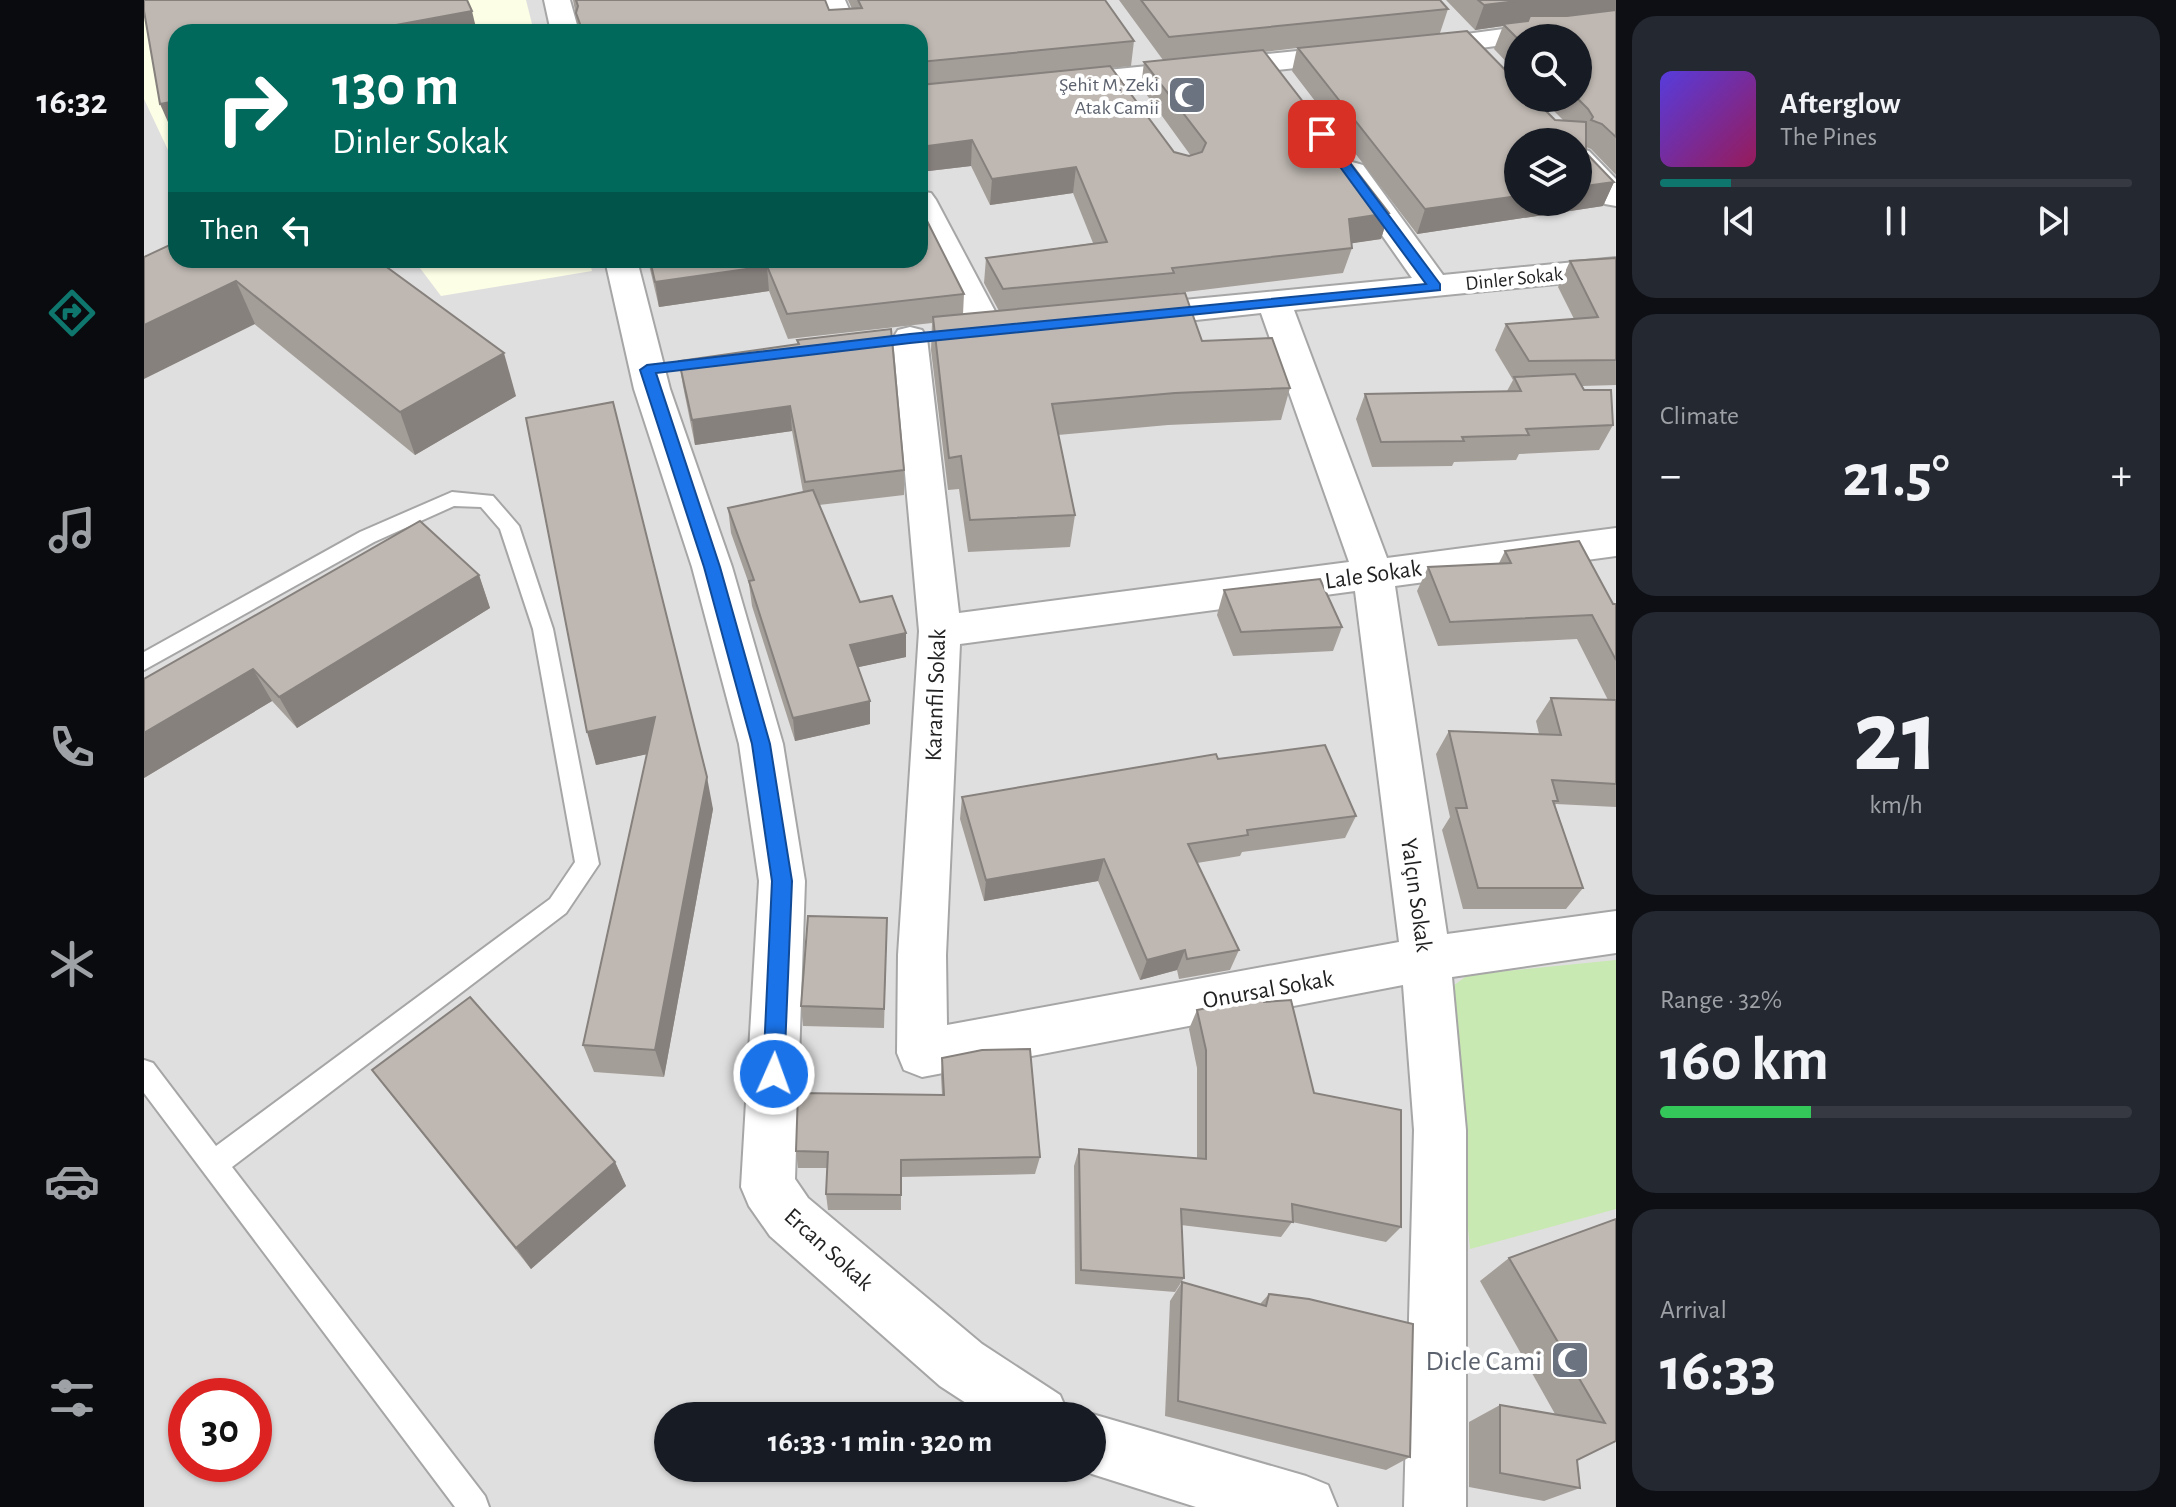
<!DOCTYPE html>
<html lang="en">
<head>
<meta charset="utf-8">
<style>
	:root { --surface:#171b24; --page:#242831; --text:#f1f3f6; --muted:#9ea1a6; --line:#363941; --accent:#0f766e }
	body { margin:0; font-family:"Alegreya Sans",sans-serif; background:var(--page); color:var(--text); height:100vh; display:flex; flex-direction:column; font-size:30px; white-space:nowrap }
	* { box-sizing:border-box; margin:0 }
	p { font-size:26px; color:var(--muted) }
	.icon { flex:none; width:44px; height:44px; fill:none; stroke:currentColor; stroke-width:2; stroke-linecap:round; stroke-linejoin:round }
	.map { position:relative; flex:1; overflow:hidden }
	.side { display:flex; flex-direction:column; gap:16px; padding:16px; background:#0d0f14; width:560px }
	.side>* { flex:none }
	.guide { position:absolute; left:24px; top:24px; width:760px; height:244px; border-radius:24px; box-shadow:0 2px 6px #0004; background:#00695c; color:#fff; overflow:hidden }
	.fabs { position:absolute; left:1360px; top:24px; display:grid; gap:16px }
	.fabs a { display:grid; place-items:center; width:88px; height:88px; border-radius:50%; background:var(--surface); box-shadow:0 2px 6px #0004; font-size:40px }
	.speed { position:absolute; left:24px; top:1378px; display:flex; gap:16px; font-size:40px; font-weight:700; text-align:center }
	.speed>* { display:grid; place-content:center; width:104px; height:104px; border-radius:50%; background:var(--surface); box-shadow:0 2px 6px #0004; line-height:1 }
	.speed .limit { border:12px solid #d22; background:#fff; color:#111 }
	.pin { position:absolute; display:grid; place-items:center; width:68px; height:68px; color:#fff; margin:-34px; border-radius:16px; box-shadow:0 4px 12px #0006 }
	.me { position:absolute; width:88px; margin:-44px; rotate:2deg; stroke-linejoin:round; filter:drop-shadow(0 0 6px #0008) }
	.turn { display:flex; align-items:center; gap:28px; height:168px; padding:0 32px; font-size:36px }
	.turn .icon { width:104px; height:104px; stroke-width:2.5 }
	.turn b { display:block; font-size:56px; line-height:68px }
	.then { display:flex; align-items:center; height:76px; padding:0 32px; background:#0003; gap:16px; font-size:30px }
	.big { font-size:60px; font-weight:600; line-height:1.1 }
	.side .tile { flex:1; display:flex; flex-direction:column; justify-content:center; gap:12px; min-width:0; padding:0 28px; border-radius:24px; background:var(--page) }
	.side .dial { align-items:center; gap:0 }
	.dial b { font-size:104px; line-height:1 }
	.song { display:flex; align-items:center; gap:24px }
	.cover { width:96px; height:96px; border-radius:12px; background:linear-gradient(135deg,hsl(250 70% 55%),hsl(330 70% 35%)) }
	.played { height:8px; border-radius:4px; background:linear-gradient(90deg,var(--accent) 15%,var(--line) 15%) }
	.keys { display:flex; justify-content:space-around; direction:ltr }
	.heat { display:flex; justify-content:space-between; align-items:center; font-size:44px; direction:ltr }
	.charge { height:12px; border-radius:6px; background:linear-gradient(90deg,#34c759 32%,var(--line) 0) }
	.trip { position:absolute; left:510px; top:1402px; width:452px; height:80px; border-radius:40px; background:var(--surface); box-shadow:0 2px 6px #0004; font-weight:600; line-height:80px; text-align:center }
	main { display:flex; flex:1; min-height:0 }
	.dock { display:flex; flex-direction:column; width:144px; justify-content:space-around; align-items:center; background:#090b0e; color:var(--muted) }
	.dock .icon { width:56px; height:56px }
	.dock .current { color:var(--accent) }
	.dock b { font-size:36px; color:var(--text) }
	.map>svg:first-child { display:block }
	.residential { fill:#e0dfdf; fill-rule:evenodd }
	.education { fill:#fcfee5 }
	.grass { fill:#c8e9b1 }
	.lines { fill:none; stroke-linecap:round; stroke-linejoin:round }
	.service-casing { stroke:#a6a6a6; stroke-width:4 }
	.minor-casing { stroke:#a6a6a6; stroke-width:4 }
	.service { fill:#fff; fill-rule:evenodd }
	.minor { fill:#fff; fill-rule:evenodd }
	.wall { fill:#a49e99 }
	.shaded-wall { fill:#86817d }
	.building { fill:#bfb8b2; stroke:#86817d; stroke-width:2 }
	.route { fill:#1a73e8; stroke:#114b97; stroke-width:2 }
	.labels { text-anchor:middle; stroke-width:8; stroke-linejoin:round; paint-order:stroke }
	.far-worship-label { font-size:20px; fill:#5b616d; stroke:#fff; text-anchor:end }
	.far-street-label { font-size:20px; fill:#222; stroke:#fff }
	.street-label { font-size:24px; fill:#222; stroke:#fff }
	.near-worship-label { font-size:28px; fill:#5b616d; stroke:#fff; text-anchor:end }
</style>
</head>
<body>
<main>
<nav class="dock">
<b>16:32</b>
<svg class="icon current" aria-label="directions" viewBox="0 0 24 24"><path d="M12 3l9 9-9 9-9-9zM9 14v-3h6M13 9l2 2-2 2"/></svg>
<svg class="icon" aria-label="music" viewBox="0 0 24 24"><path d="M9 18V5l10-2v13"/><circle cx="6" cy="18" r="3"/><circle cx="16" cy="16" r="3"/></svg>
<svg class="icon" aria-label="phone" viewBox="0 0 24 24"><path d="M5 4h4l2 5-3 2q2 4 5 5l2-3 5 2v4C11 20 4 13 5 4z"/></svg>
<svg class="icon" aria-label="climate" viewBox="0 0 24 24"><path d="M12 3v18M4 7l16 10M4 17L20 7"/></svg>
<svg class="icon" aria-label="car" viewBox="0 0 24 24"><path d="M5 17H2v-5l4-1 3-4h7l3 4 3 1v5h-3M9 17h6M6 11h13"/><circle cx="7" cy="17" r="2"/><circle cx="17" cy="17" r="2"/></svg>
<svg class="icon" aria-label="filters" viewBox="0 0 24 24"><path d="M4 7h16M4 17h16"/><circle cx="9" cy="7" r="2"/><circle cx="15" cy="17" r="2"/></svg>
</nav>
<div class="map">
<svg width="1472" height="1507" viewBox="0 0 1472 1507">
	<rect width="100%" height="100%" fill="#f1efe9"/>
	<path class="residential" d="M0 0H1472V1507H0ZM32 32H776V260H32ZM1374 38H1434V98H1374ZM1374 142H1434V202H1374ZM42 1396H110V1464H42ZM524 1416H948V1468H524Z"/>
	<g class="education">
		<path d="M106 0H382L390 32H32V167L0 99V18Z"/>
		<path d="M270 260H445L448 271 297 296Z"/>
	</g>
	<path class="grass" d="M1472 960V1209L1326 1249 1302 991 1324 975Z"/>
	<g class="lines">
		<g class="service-casing">
			<path id="service" d="M308 492 349 496 375 526 409 629 455 864 422 913 88 1167 341 1496 345 1507H311L0 1093V1060L9 1063 72 1146 406 899 431 862 389 629 356 529 337 507 310 506 230 542 0 670V652L216 532Z"/>
		</g>
		<g class="minor-casing">
			<g id="minor">
				<path d="M400 0H426L435 32H407Z"/>
				<path d="M675 0H701L715 32H687Z"/>
				<path d="M1472 14V30L1413 38H1374V43L1322 50 914 93 904 90 900 84 904 78 914 75 1322 34Z"/>
				<path d="M1434 148 1445 151 1472 179V206L1461 204 1434 175Z"/>
				<path d="M1208 162 1219 165 1299 275 1472 258V278L1150 310 1243 558 1472 528V556L1251 586 1303 934 1472 911V953L1308 977 1322 1130V1507H1260L1270 1130 1259 985 778 1077 760 1070 753 1053 754 955 775 631 749 338 754 330 766 327 778 330 783 338 815 613 1205 562 1117 313 987 327 975 323 970 316 975 309 987 305 1268 278 1193 171 1197 165ZM1211 591 1255 942 803 1025 802 955 816 644Z"/>
				<path d="M776 191 787 193 792 200 861 330 856 338 844 341 832 338 827 330 776 230Z"/>
				<path d="M461 260H493L526 389 588 567 639 744 661 881 651 1179 664 1198 838 1344 916 1395 925 1416H842L796 1386 626 1236 605 1206 597 1187 615 881 595 744 548 567 490 389Z"/>
				<path d="M948 1414 1162 1476 1184 1485 1193 1507H1052L948 1474 933 1468H948V1416H943Z"/>
			</g>
		</g>
		<use href="#service" class="service"/>
		<use href="#minor" class="minor"/>
	</g>
	<g class="wall">
		<path d="M429 0H681L685 10 708 9 704 0H961L990 41 987 66 967 68 1030 152 1045 156H1047L997 87 1000 62 1019 60 975 0H1296L1304 9 1296 33 1411 120 1420 121 1397 98H1434L1374 38V74L1350 49 1359 26 1331 30 1302 0H1472V175L1447 149 1442 147V153L1470 182 1459 206 1273 234 1148 71 1153 48 1120 52 1245 213 1237 239 1207 243 1208 248 1199 273 1025 294 1058 341 1146 388 1137 420 1024 425 914 435 931 515 926 547 824 552 815 489 804 490 787 350 788 323 644 339 625 291 515 307 505 265 501 266 498 260H776L820 294 819 314 855 311 840 283 842 258 949 243 929 193 846 205 827 166 776 172V32H435Z"/>
		<path d="M1472 258V385L1438 386 1469 425 1455 450 1375 454 1372 460 1310 462 1308 466 1228 467 1212 419 1221 394 1363 391 1369 380 1351 350 1362 324 1430 319 1414 287 1426 261Z"/>
		<path d="M32 260H242L244 268 372 396 271 455Z"/>
		<path d="M653 340 760 470V495L675 505 716 602 762 657 714 667 726 701V724L651 741 608 606 605 584 587 533 584 508 659 492 648 431 551 445 539 386 535 361 654 344Z"/>
		<path d="M382 418 569 809 520 1077 450 1072 439 1045 503 754 452 765Z"/>
		<path d="M1361 551 1469 604H1472V807L1412 804 1411 805 1439 888 1422 909H1319L1298 830 1306 817 1292 754 1305 731 1395 734 1392 721 1407 698 1464 700 1433 639 1294 646 1273 591 1284 567 1355 563Z"/>
		<path d="M335 575 346 608 153 728 128 701 0 778V679Z"/>
		<path d="M1080 590 1198 627 1189 651 1089 656 1073 615Z"/>
		<path d="M1074 759 1212 816 1201 838 1098 852 1096 856 1053 863 1095 950 1086 970 1035 979 1033 970 996 980 954 881 840 901 816 819 818 797Z"/>
		<path d="M743 918 740 1028 659 1026 657 1006Z"/>
		<path d="M1053 1010 1170 1093 1257 1227 1242 1242 1148 1222 1137 1237 1037 1225 1040 1278 1031 1292 931 1284 930 1166 935 1149 1053 1158V1068L1045 1029Z"/>
		<path d="M798 1058 896 1157 891 1174 757 1177V1210H684L682 1194 683 1168H654L652 1151 798 1095 797 1076Z"/>
		<path d="M228 1070 471 1162 482 1186 387 1269 248 1096Z"/>
		<path d="M1365 1258 1472 1441 1433 1460 1436 1488 1400 1501 1325 1487V1422L1356 1405 1411 1414 1336 1281Z"/>
		<path d="M1038 1282 1116 1304 1125 1294 1266 1457 1242 1470 1021 1416 1026 1301Z"/>
	</g>
	<g class="shaded-wall">
		<path d="M1381 0H1472V12L1359 24V26L1331 30 1340 5Z"/>
		<path d="M328 11 333 32H214Z"/>
		<path d="M32 101V140L16 104Z"/>
		<path d="M828 140 827 166 776 172V147Z"/>
		<path d="M932 167 929 193 846 205 848 179Z"/>
		<path d="M1470 182 1459 206 1273 234 1281 209 1374 196V202H1434V187Z"/>
		<path d="M1245 213 1237 239 1197 245 1205 219Z"/>
		<path d="M208 260H242L246 273Z"/>
		<path d="M293 260H333L295 266Z"/>
		<path d="M500 260H504L505 265 501 266Z"/>
		<path d="M623 266 625 291 515 307 511 282Z"/>
		<path d="M92 281 111 324 0 379V325Z"/>
		<path d="M360 353 372 396 271 455 256 412Z"/>
		<path d="M646 406 648 431 551 445 548 420Z"/>
		<path d="M335 575 346 608 153 728 135 697Z"/>
		<path d="M762 633V657L706 669V645Z"/>
		<path d="M109 669 128 701 0 778V733Z"/>
		<path d="M726 701V724L651 741 649 718Z"/>
		<path d="M511 717 518 751 452 765 443 732Z"/>
		<path d="M563 777 569 809 520 1077 511 1050Z"/>
		<path d="M960 859 954 881 840 901 842 880Z"/>
		<path d="M1041 950 1033 970 996 980 1003 960Z"/>
		<path d="M471 1162 482 1186 387 1269 372 1248Z"/>
	</g>
	<g class="building">
		<path d="M0 0H323L328 11 214 32H32V101L16 104 0 11Z"/>
		<path d="M432 0H681L685 10 718 8 714 0H961L990 41 776 62V32H439L432 13 434 6Z"/>
		<path d="M997 0H1296L1304 9 1025 37Z"/>
		<path d="M1334 0H1381L1340 5Z"/>
		<path d="M1472 10V137L1458 124 1447 120 1449 117 1444 109 1433 98 1434 38H1374V39L1359 24 1384 21 1386 16H1423Z"/>
		<path d="M1323 31 1374 83V98H1389L1411 120 1442 122V153L1470 182 1434 187V142H1374V196L1281 209 1154 48Z"/>
		<path d="M1119 50 1245 213 1205 219 1208 248 1028 268 1030 273 859 289 842 258 963 242 932 167 848 179 828 140 776 147V85L966 66 1030 152 1045 156 1058 152 1062 143 1000 62Z"/>
		<path d="M776 207 820 294 643 314 623 266 511 282 506 260H776Z"/>
		<path d="M32 242V260H233L360 353 256 412 92 281 0 325V257Z"/>
		<path d="M1472 258V360L1385 361 1362 324 1454 317 1426 261Z"/>
		<path d="M1041 293 1058 341 1128 338 1146 388 1031 393 908 404 931 515 826 520 817 456 805 458 789 317Z"/>
		<path d="M747 329 760 470 661 482 646 406 548 420 535 361 655 344 653 340Z"/>
		<path d="M1431 374 1440 390H1467L1469 425 1382 429 1385 435 1318 437 1320 441 1237 442 1221 394 1377 391 1370 377Z"/>
		<path d="M469 402 563 777 511 1050 439 1045 511 717 443 732 382 418Z"/>
		<path d="M669 490 716 602 748 596 762 633 706 645 726 701 649 718 605 581 610 580 584 508Z"/>
		<path d="M276 521 335 575 135 697 109 669 0 733V679Z"/>
		<path d="M1435 541 1469 604H1472V660L1448 615 1306 622 1284 567 1367 563 1361 551Z"/>
		<path d="M1176 579 1198 627 1097 632 1080 590Z"/>
		<path d="M1407 698 1472 700V784L1408 780 1414 801H1409L1439 888H1334L1312 808H1323L1305 731 1417 735Z"/>
		<path d="M1181 745 1212 816 1103 830 1104 835 1044 844 1095 950 1043 959 1041 950 1003 960 960 859 842 880 818 797 1072 754 1074 759Z"/>
		<path d="M664 916 743 918 740 1009 657 1006Z"/>
		<path d="M326 997 471 1162 372 1248 228 1070Z"/>
		<path d="M1118 997 1120 1002 1147 1000 1170 1093 1257 1110V1227L1148 1204 1149 1222 1037 1209 1040 1278 937 1270 935 1149 1062 1159V1050L1053 1010Z"/>
		<path d="M886 1049 896 1157 757 1160V1195L682 1194 684 1152 652 1151 654 1093 800 1095 798 1058 838 1050Z"/>
		<path d="M1472 1219V1441L1433 1460 1436 1488 1356 1473V1405L1461 1423 1365 1258Z"/>
		<path d="M1038 1282 1122 1306 1125 1294 1165 1299 1269 1324 1266 1457 1034 1401Z"/>
	</g>
	<path class="route" d="M1178 130 1182 131 1296 284V290L766 343 512 373 576 567 626 744 648 881 640 1074 637 1082 630 1084 622 1082 619 1074 628 881 608 744 560 567 496 370 503 365 766 334 1282 284 1172 134Z"/>
	<defs>
		<g id="mosque-square" transform="scale(2)"><rect x="-9" y="-9" width="18" height="18" rx="4" fill="#6b7280" stroke="#fff"/><path d="M3.5-4.9A6 6 0 1 0 3.5 4.9A5 5 0 1 1 3.5-4.9Z" fill="#fff"/></g>
	</defs>
	<g fill-rule="evenodd">
		<use href="#mosque-square" x="1043" y="95"/>
		<use href="#mosque-square" x="1426" y="1360"/>
	</g>
	<g class="labels">
		<g class="far-worship-label">
			<text x="1015" y="91">Şehit M. Zeki<tspan x="1015" dy="23">Atak Camii</tspan></text>
		</g>
		<g class="far-street-label">
			<text transform="translate(1370 278) rotate(-6)" y="7">Dinler Sokak</text>
		</g>
		<g class="street-label">
			<text transform="translate(1229 574) rotate(-8)" y="8">Lale Sokak</text>
			<text transform="translate(791 695) rotate(-88)" y="8">Karanfil Sokak</text>
			<text transform="translate(1273 895) rotate(82)" y="8">Yalçın Sokak</text>
			<text transform="translate(1124 989) rotate(-10)" y="8">Onursal Sokak</text>
			<text transform="translate(685 1249) rotate(42)" y="8">Ercan Sokak</text>
		</g>
		<g class="near-worship-label">
			<text x="1398" y="1370">Dicle Cami</text>
		</g>
	</g>
</svg>
<div class="fabs">
<a><svg class="icon" aria-label="search" viewBox="0 0 24 24"><circle cx="10" cy="10" r="6"/><path d="M15 15l6 6"/></svg></a>
<a><svg class="icon" aria-label="layers" viewBox="0 0 24 24"><path d="M12 4l9 5-9 5-9-5zM3 14l9 5 9-5"/></svg></a>
</div>
<div class="speed"><div class="limit">30</div></div>
<div class="pin" style="left:1178px;top:134px;background:#d93025"><svg class="icon" aria-label="arrive" viewBox="0 0 24 24"><path d="M6 21V4h12l-3 4 3 4H6"/></svg></div>
<svg class="me" style="left:630px;top:1074px" viewBox="-20 -20 40 40"><circle r="17" fill="#1a73e8" stroke="#fff" stroke-width="3"/><path d="M0-11L8 9 0 5-8 9z" fill="#fff"/></svg>
<div class="trip">16:33 · 1 min · 320 m</div>
<div class="guide">
<div class="turn"><svg class="icon" aria-label="right" viewBox="0 0 24 24"><path d="M7 20v-9h11M14 6l5 5-5 5"/></svg><div><b>130 m</b>Dinler Sokak</div></div>
<div class="then">Then<svg class="icon" aria-label="left" viewBox="0 0 24 24"><path d="M17 20v-9H6M10 6l-5 5 5 5"/></svg></div>
</div>
</div>
<section class="side">
<div class="tile">
<div class="song"><i class="cover"></i><div><b>Afterglow</b><p>The Pines</p></div></div>
<div class="played"></div>
<div class="keys"><svg class="icon" aria-label="previous" viewBox="0 0 24 24"><path d="M18 5L8 12l10 7zM5 5v14"/></svg><svg class="icon" aria-label="pause" viewBox="0 0 24 24"><path d="M8 5v14M16 5v14"/></svg><svg class="icon" aria-label="next" viewBox="0 0 24 24"><path d="M6 5l10 7-10 7zM19 5v14"/></svg></div>
</div>
<div class="tile"><p>Climate</p>
<div class="heat"><a>−</a><b class="big">21.5°</b><a>+</a></div>
</div>
<div class="tile dial"><b>21</b><p>km/h</p></div>
<div class="tile"><p>Range · 32%</p><b class="big">160 km</b><div class="charge"></div></div>
<div class="tile"><p>Arrival</p><b class="big">16:33</b></div>
</section>
</main>
</body>
</html>
